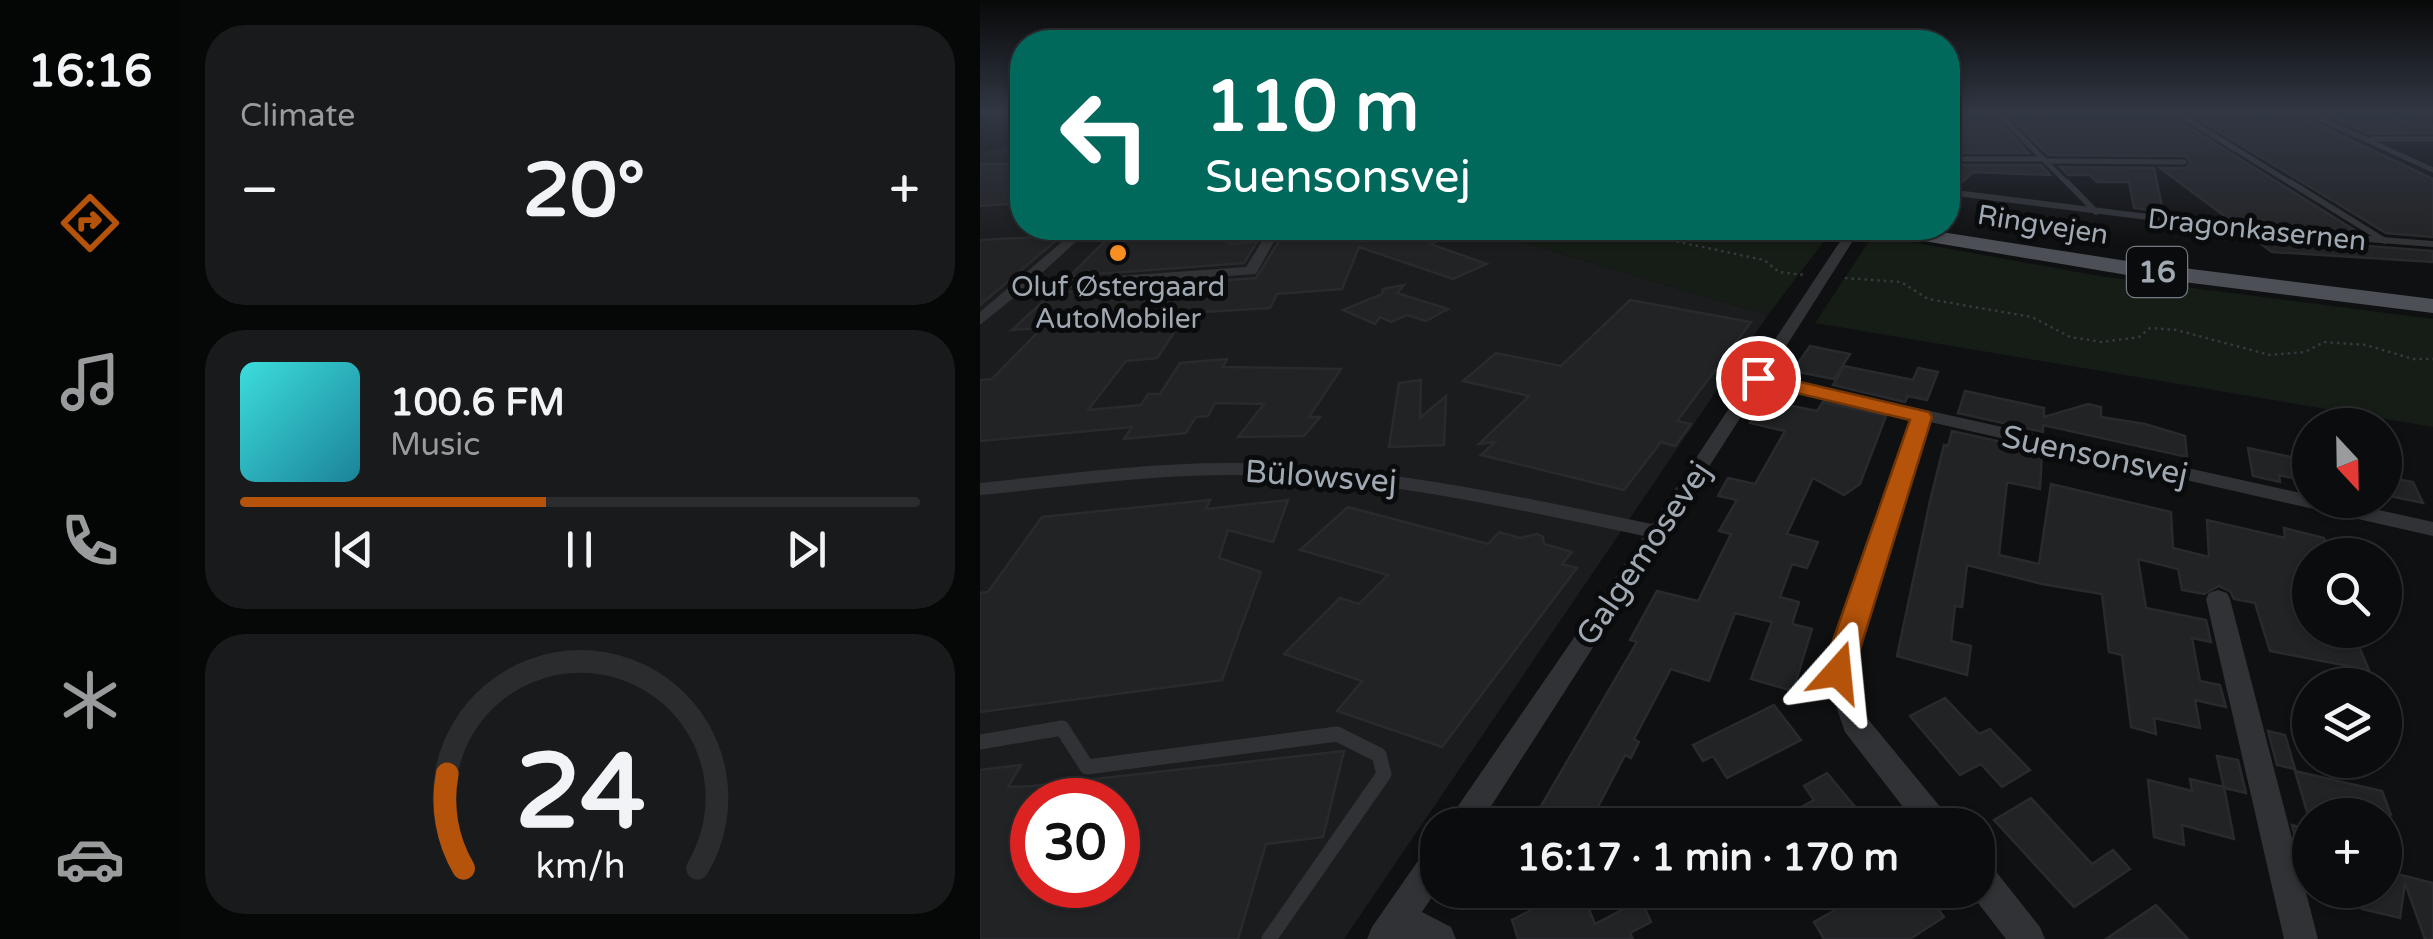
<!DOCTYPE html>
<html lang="en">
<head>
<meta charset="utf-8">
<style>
	:root { --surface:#0b0c0d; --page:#191a1b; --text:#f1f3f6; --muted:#9a9b9d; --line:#2b2c2e; --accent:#b45309 }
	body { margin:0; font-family:"Varela Round",sans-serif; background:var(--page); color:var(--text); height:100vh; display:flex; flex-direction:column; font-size:38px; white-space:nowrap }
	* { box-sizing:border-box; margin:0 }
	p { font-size:32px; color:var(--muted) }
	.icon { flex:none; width:55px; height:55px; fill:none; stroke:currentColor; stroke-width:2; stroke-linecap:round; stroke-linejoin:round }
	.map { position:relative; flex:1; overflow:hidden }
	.details { display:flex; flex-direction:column; gap:25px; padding:25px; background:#060707; width:800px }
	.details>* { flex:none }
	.hud { position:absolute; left:30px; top:30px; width:950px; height:210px; border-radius:40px; box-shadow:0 2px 8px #0004,0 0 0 2px var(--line); background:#00695c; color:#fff; overflow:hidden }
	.needle { width:65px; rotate:158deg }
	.fabs { position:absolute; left:1312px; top:408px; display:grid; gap:20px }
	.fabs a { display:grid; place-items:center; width:110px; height:110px; border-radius:50%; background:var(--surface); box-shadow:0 2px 8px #0004,0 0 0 2px var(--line); font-size:50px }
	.speed { position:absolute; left:30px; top:778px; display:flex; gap:20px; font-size:50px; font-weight:700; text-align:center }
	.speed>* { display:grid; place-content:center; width:130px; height:130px; border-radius:50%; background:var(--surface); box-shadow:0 2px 8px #0004,0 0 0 2px var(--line); line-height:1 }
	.speed .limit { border:15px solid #d22; background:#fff; color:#111 }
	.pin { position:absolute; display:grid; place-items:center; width:85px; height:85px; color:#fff; margin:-42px; border:5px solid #fff; border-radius:50%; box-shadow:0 2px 10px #0007 }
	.me { position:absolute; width:110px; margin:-55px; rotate:18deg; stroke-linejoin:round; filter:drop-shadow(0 0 8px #0008) }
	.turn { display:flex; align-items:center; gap:35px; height:210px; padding:0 30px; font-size:45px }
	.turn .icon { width:130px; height:130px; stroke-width:2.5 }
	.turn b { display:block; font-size:70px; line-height:85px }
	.big { font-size:75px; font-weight:700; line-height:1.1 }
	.details .tile { flex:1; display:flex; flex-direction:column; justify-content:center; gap:15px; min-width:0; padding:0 35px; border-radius:40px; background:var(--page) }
	.details .dial { align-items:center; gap:0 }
	.dial svg { height:260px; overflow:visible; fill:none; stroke:var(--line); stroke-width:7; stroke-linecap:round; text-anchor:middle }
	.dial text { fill:var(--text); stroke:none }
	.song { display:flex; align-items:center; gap:30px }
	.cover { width:120px; height:120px; border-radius:15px; background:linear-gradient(135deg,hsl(180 70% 55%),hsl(190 70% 35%)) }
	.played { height:10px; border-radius:5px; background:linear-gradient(90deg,var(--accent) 45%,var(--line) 45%) }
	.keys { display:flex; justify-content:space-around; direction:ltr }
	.heat { display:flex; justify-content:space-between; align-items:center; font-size:55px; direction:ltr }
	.trip { position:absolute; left:440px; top:808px; width:575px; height:100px; border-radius:40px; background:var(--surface); box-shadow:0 2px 8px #0004,0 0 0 2px var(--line); font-weight:700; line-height:100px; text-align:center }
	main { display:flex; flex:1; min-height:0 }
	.menu { display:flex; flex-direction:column; width:180px; justify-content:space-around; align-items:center; background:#040505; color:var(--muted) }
	.menu .icon { width:70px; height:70px }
	.menu .selected { color:var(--accent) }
	.menu b { font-size:45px; color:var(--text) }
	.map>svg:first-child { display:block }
	.built { fill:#1b1c1e; fill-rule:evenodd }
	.green { fill:#161c16 }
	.building { fill:#222325; stroke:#292a2d; stroke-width:2.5; fill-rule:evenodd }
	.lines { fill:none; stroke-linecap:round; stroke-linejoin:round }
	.path { stroke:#36393d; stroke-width:2.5; stroke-dasharray:2.5 4; stroke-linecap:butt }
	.service-far2 { stroke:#303236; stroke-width:5 }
	.service-far1 { stroke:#303236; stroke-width:6 }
	.service { stroke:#303236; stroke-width:15 }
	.minor { fill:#303236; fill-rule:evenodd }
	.primary { fill:#4c4f55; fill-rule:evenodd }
	.route { fill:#b45309; stroke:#753606; stroke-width:2.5 }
	.poi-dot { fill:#f88f20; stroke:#0a0b0c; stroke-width:4 }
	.labels { text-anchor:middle; stroke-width:10; stroke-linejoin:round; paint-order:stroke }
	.far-street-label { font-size:28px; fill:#a0a8b2; stroke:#0a0b0c }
	.far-poi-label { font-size:28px; fill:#a0a8b2; stroke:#0a0b0c }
	.shield { fill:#0a0b0c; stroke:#737980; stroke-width:2.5 }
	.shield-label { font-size:30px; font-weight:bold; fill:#a0a8b2 }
	.street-label { font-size:32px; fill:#a0a8b2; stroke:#0a0b0c }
</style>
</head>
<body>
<main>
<nav class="menu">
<b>16:16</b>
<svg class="icon selected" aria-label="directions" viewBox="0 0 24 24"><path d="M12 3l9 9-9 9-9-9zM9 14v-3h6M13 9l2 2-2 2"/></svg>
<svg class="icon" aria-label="music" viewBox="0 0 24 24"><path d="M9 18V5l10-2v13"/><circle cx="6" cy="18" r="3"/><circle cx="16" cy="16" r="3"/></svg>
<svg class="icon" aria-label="phone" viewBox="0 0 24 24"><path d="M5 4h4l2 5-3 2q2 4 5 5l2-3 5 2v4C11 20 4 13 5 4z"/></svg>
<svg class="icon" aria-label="climate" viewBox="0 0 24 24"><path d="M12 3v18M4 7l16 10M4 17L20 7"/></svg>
<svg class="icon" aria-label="car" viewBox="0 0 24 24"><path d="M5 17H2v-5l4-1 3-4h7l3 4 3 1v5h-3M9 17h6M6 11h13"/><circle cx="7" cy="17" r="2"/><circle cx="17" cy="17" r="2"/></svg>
</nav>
<section class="details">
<div class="tile"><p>Climate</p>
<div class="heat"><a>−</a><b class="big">20°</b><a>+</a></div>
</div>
<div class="tile">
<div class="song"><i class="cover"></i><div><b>100.6 FM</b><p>Music</p></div></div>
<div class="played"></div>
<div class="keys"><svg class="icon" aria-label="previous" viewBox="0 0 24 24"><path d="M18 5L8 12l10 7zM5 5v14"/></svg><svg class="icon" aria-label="pause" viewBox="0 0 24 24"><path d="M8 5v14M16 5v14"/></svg><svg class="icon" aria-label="next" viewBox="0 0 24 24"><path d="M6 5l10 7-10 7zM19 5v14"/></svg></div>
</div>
<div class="tile dial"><svg viewBox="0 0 100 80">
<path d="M14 69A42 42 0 1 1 86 69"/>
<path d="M14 69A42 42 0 0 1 9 40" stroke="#b45309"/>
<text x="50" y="56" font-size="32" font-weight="700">24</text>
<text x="50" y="72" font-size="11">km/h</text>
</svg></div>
</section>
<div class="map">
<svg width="1453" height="939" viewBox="0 0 1453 939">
	<rect width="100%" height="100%" fill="#0f1011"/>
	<path class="built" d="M42 142V228H494L788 315 364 939H0V153ZM52 800H138V885H52Z"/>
	<g class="green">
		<path d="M494 228H854L788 315Z"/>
		<path d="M893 235 1119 276 1453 319V427L835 323Z"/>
	</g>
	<g class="building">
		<path d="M968 113H1012L1048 153H979L968 138Z"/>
		<path d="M1026 113H1191L1194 118 1376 231 1250 220 1180 168H1206L1210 163 1206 156 1068 155Z"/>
		<path d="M1208 113 1323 117 1453 179V237L1406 233Z"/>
		<path d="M1352 117H1434L1453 125V133L1389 134Z"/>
		<path d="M0 164H42V203L0 206Z"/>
		<path d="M968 165H1061L1070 175 993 172 978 186 968 185Z"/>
		<path d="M1080 167 1174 168 1183 212 1154 208 1149 182H1117L1110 175H1088Z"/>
		<path d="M160 228H250L248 230H260L249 244 277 242 264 263 90 276 131 235 154 234Z"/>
		<path d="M332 228H488L450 244 507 264 473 279 379 247 362 289 297 294 290 308 223 312 217 321 201 322 177 358 146 361 108 410 161 405 168 394H180L200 363 247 359 243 367 361 369 329 417H340L324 436 258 437 284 404 235 403 228 416 216 417 206 433 144 439 152 427 0 441V380L12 379 62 328 32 330 72 293 276 278 299 241 334 232Z"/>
		<path d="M78 236 76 238H79L0 305V240Z"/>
		<path d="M1272 237 1453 251V262L1292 252Z"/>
		<path d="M424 285 417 293 468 309 446 321 427 315 411 322 400 317 395 324 363 310 402 294 403 289Z"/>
		<path d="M650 300 771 322 697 421 711 424 695 446 681 442 644 490 501 455 515 442 499 444 549 396 483 381 516 353 581 366Z"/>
		<path d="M830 346 870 354 854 379 813 371Z"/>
		<path d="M864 366 933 380 938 368 958 372 947 400 928 396 925 402 853 385Z"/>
		<path d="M441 380 440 418 466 396 464 445 409 447 419 383Z"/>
		<path d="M985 391 1064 408V417L1108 404 1121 407V417L1165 424 1205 436 1207 457 1063 425V432L978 413Z"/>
		<path d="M784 400 837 411 843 402 906 416 880 484 864 495 833 478 807 534 838 542 827 568 812 564 800 597 819 602 812 624 832 629 813 691 771 679 792 622 755 613 729 681 691 669 654 739 659 742 651 758 645 755 609 824 561 806 657 642 650 640 677 591 718 601 751 534 739 531 757 500 738 496 748 478 775 484 805 431 770 423Z"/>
		<path d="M972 431 1062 451 1060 489 1027 482 1019 555 1059 564 1071 484 1191 512 1193 548 1229 557 1227 520 1305 538 1304 528 1344 538 1349 555H1330V579L1315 575 1320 621 1330 623V630H1372L1389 670 1290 651 1275 603 1254 599 1250 591 1239 586 1224 594 1202 590 1198 569 1158 559 1166 608 1226 620 1231 642 1212 638 1220 681 1240 685 1246 707 1215 700 1220 728 1174 718 1176 734 1151 727 1142 655 1129 652 1122 594 1062 584 987 565 982 607 975 606 971 641 991 646 987 675 917 656 950 501 964 445 968 446Z"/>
		<path d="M1268 448 1330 461V482L1299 475 1300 482 1273 476Z"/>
		<path d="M1405 477 1433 482 1443 503 1405 495Z"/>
		<path d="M230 500 226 509 308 500 293 542 248 530 239 558 281 572 242 680 0 712V593L8 592 62 517Z"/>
		<path d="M368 507 508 544 519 532 540 538 557 534 563 537 564 544 592 552 582 564 597 568 462 747 357 711 382 681 304 654 360 598 379 604 408 575 320 550Z"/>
		<path d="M965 698 999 734 1010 729 1050 770 1022 787 1001 764 980 775 930 716Z"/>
		<path d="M794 705 821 740 747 778 733 756 723 761 713 745Z"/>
		<path d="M1288 731 1305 735 1315 769 1297 765Z"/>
		<path d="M364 751 343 837 286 844 258 939H0V770L41 765 28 787 52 786ZM52 800H138V885H52V852L34 854 52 820Z"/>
		<path d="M1237 756 1258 760 1266 793 1244 788Z"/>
		<path d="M1315 771 1402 791 1411 815H1328Z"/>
		<path d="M847 773 890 825H789L834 800 824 786Z"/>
		<path d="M1210 779 1244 787 1254 839 1202 825 1204 845 1174 837 1168 780 1212 791Z"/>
		<path d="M1051 798 1112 864 1133 850 1150 869 1094 907 1014 820Z"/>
		<path d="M1312 825 1330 830V886H1328Z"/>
		<path d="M1405 871 1453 883V939H1445L1425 883 1420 918 1382 909 1375 890H1405Z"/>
		<path d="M591 890H601L615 924 661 900 671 922 650 933 653 939H538L532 920Z"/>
		<path d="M845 890H943L964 917 930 939H844L834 922 857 909Z"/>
		<path d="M1176 905 1208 939H1126Z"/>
	</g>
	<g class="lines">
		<g class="path">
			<path d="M1402 113 1430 124"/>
			<path d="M633 228 784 260 799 272 825 275"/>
			<path d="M865 278 921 282 948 299 1052 317 1090 337 1122 342 1159 337 1170 328 1196 330 1290 355 1325 352 1344 342 1386 345 1433 359H1453"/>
		</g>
		<g class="service-far2">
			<path d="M1018 113 1089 185"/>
			<path d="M1197 113 1314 185"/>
			<path d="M1328 113 1453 170"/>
			<path d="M1392 139H1453"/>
			<path d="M968 159H1064"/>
			<path d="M1066 161 1204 162"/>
		</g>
		<g class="service-far1">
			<path d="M1087 182 1116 212"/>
			<path d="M1310 182 1405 241"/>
			<path d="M968 192 1272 230 1453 244"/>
		</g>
		<path class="service" d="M0 742 82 728 107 767 357 734 399 755 404 774 289 939"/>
		<g class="minor">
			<path d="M98 228H111L52 282 266 267 287 233 279 228H296L300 231 276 274 42 291 0 325V312Z"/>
			<path d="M869 228H881L788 375 1330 495V500H1354L1453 522V536L950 422 870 672 887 718 967 815 972 825H937L865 732 844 672 932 418 782 384 499 825H465L664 536C530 508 395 477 258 475 172 474 86 487 0 495V483C86 474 172 462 258 463 398 465 536 496 672 524Z"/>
			<path d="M1238 590 1247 593 1250 599 1338 939H1304L1226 599 1229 593Z"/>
			<path d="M458 843V888L442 912 471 927 476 939H387L392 927 447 848Z"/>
			<path d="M998 860 1010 864 1060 927 1065 939H1026L988 890H998Z"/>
		</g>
		<path class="primary" d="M892 228H936L1147 261 1453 299V313L1147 275 902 234Z"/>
	</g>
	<linearGradient id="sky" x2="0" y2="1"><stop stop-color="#080909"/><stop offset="0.46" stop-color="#313743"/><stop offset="1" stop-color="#313743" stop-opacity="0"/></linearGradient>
	<rect width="1453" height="244" fill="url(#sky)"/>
	<path class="route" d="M778 372 949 412 952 417 873 672 868 681 858 684 847 681 842 672 930 420 771 382 768 378Z"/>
	<circle class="poi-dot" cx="138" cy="253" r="10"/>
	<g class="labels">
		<g class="far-street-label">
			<text transform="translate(1063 224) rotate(9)" y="10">Ringvejen</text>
			<text transform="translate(1277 229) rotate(6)" y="10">Dragonkasernen</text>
		</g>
		<g class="far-poi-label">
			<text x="138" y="296">Oluf Østergaard<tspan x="138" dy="32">AutoMobiler</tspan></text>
		</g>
		<rect class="shield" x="1147" y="247" width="60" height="50" rx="8"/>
		<g class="shield-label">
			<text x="1177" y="282">16</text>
		</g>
		<g class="street-label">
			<text transform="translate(1115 455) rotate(12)" y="11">Suensonsvej</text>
			<text transform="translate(341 476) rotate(4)" y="11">Bülowsvej</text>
			<text transform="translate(663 553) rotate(-56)" y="11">Galgemosevej</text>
		</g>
	</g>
</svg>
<div class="fabs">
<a><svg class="needle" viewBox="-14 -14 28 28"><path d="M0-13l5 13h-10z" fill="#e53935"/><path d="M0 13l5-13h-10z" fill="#9a9b9d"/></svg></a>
<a><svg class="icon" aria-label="search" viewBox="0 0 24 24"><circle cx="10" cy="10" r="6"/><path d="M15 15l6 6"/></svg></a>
<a><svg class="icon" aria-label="layers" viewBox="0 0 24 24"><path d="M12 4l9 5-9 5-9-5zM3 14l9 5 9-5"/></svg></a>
<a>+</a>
</div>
<div class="speed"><div class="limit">30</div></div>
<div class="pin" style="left:778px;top:378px;background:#d93025"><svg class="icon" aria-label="arrive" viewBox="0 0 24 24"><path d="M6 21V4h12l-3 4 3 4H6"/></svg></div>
<svg class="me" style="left:858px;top:672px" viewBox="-20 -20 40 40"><path d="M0-17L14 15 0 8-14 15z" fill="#b45309" stroke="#fff" stroke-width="4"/></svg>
<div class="trip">16:17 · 1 min · 170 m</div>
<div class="hud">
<div class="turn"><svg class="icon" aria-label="left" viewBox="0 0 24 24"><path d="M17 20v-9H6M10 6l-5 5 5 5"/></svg><div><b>110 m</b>Suensonsvej</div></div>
</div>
</div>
</main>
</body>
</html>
